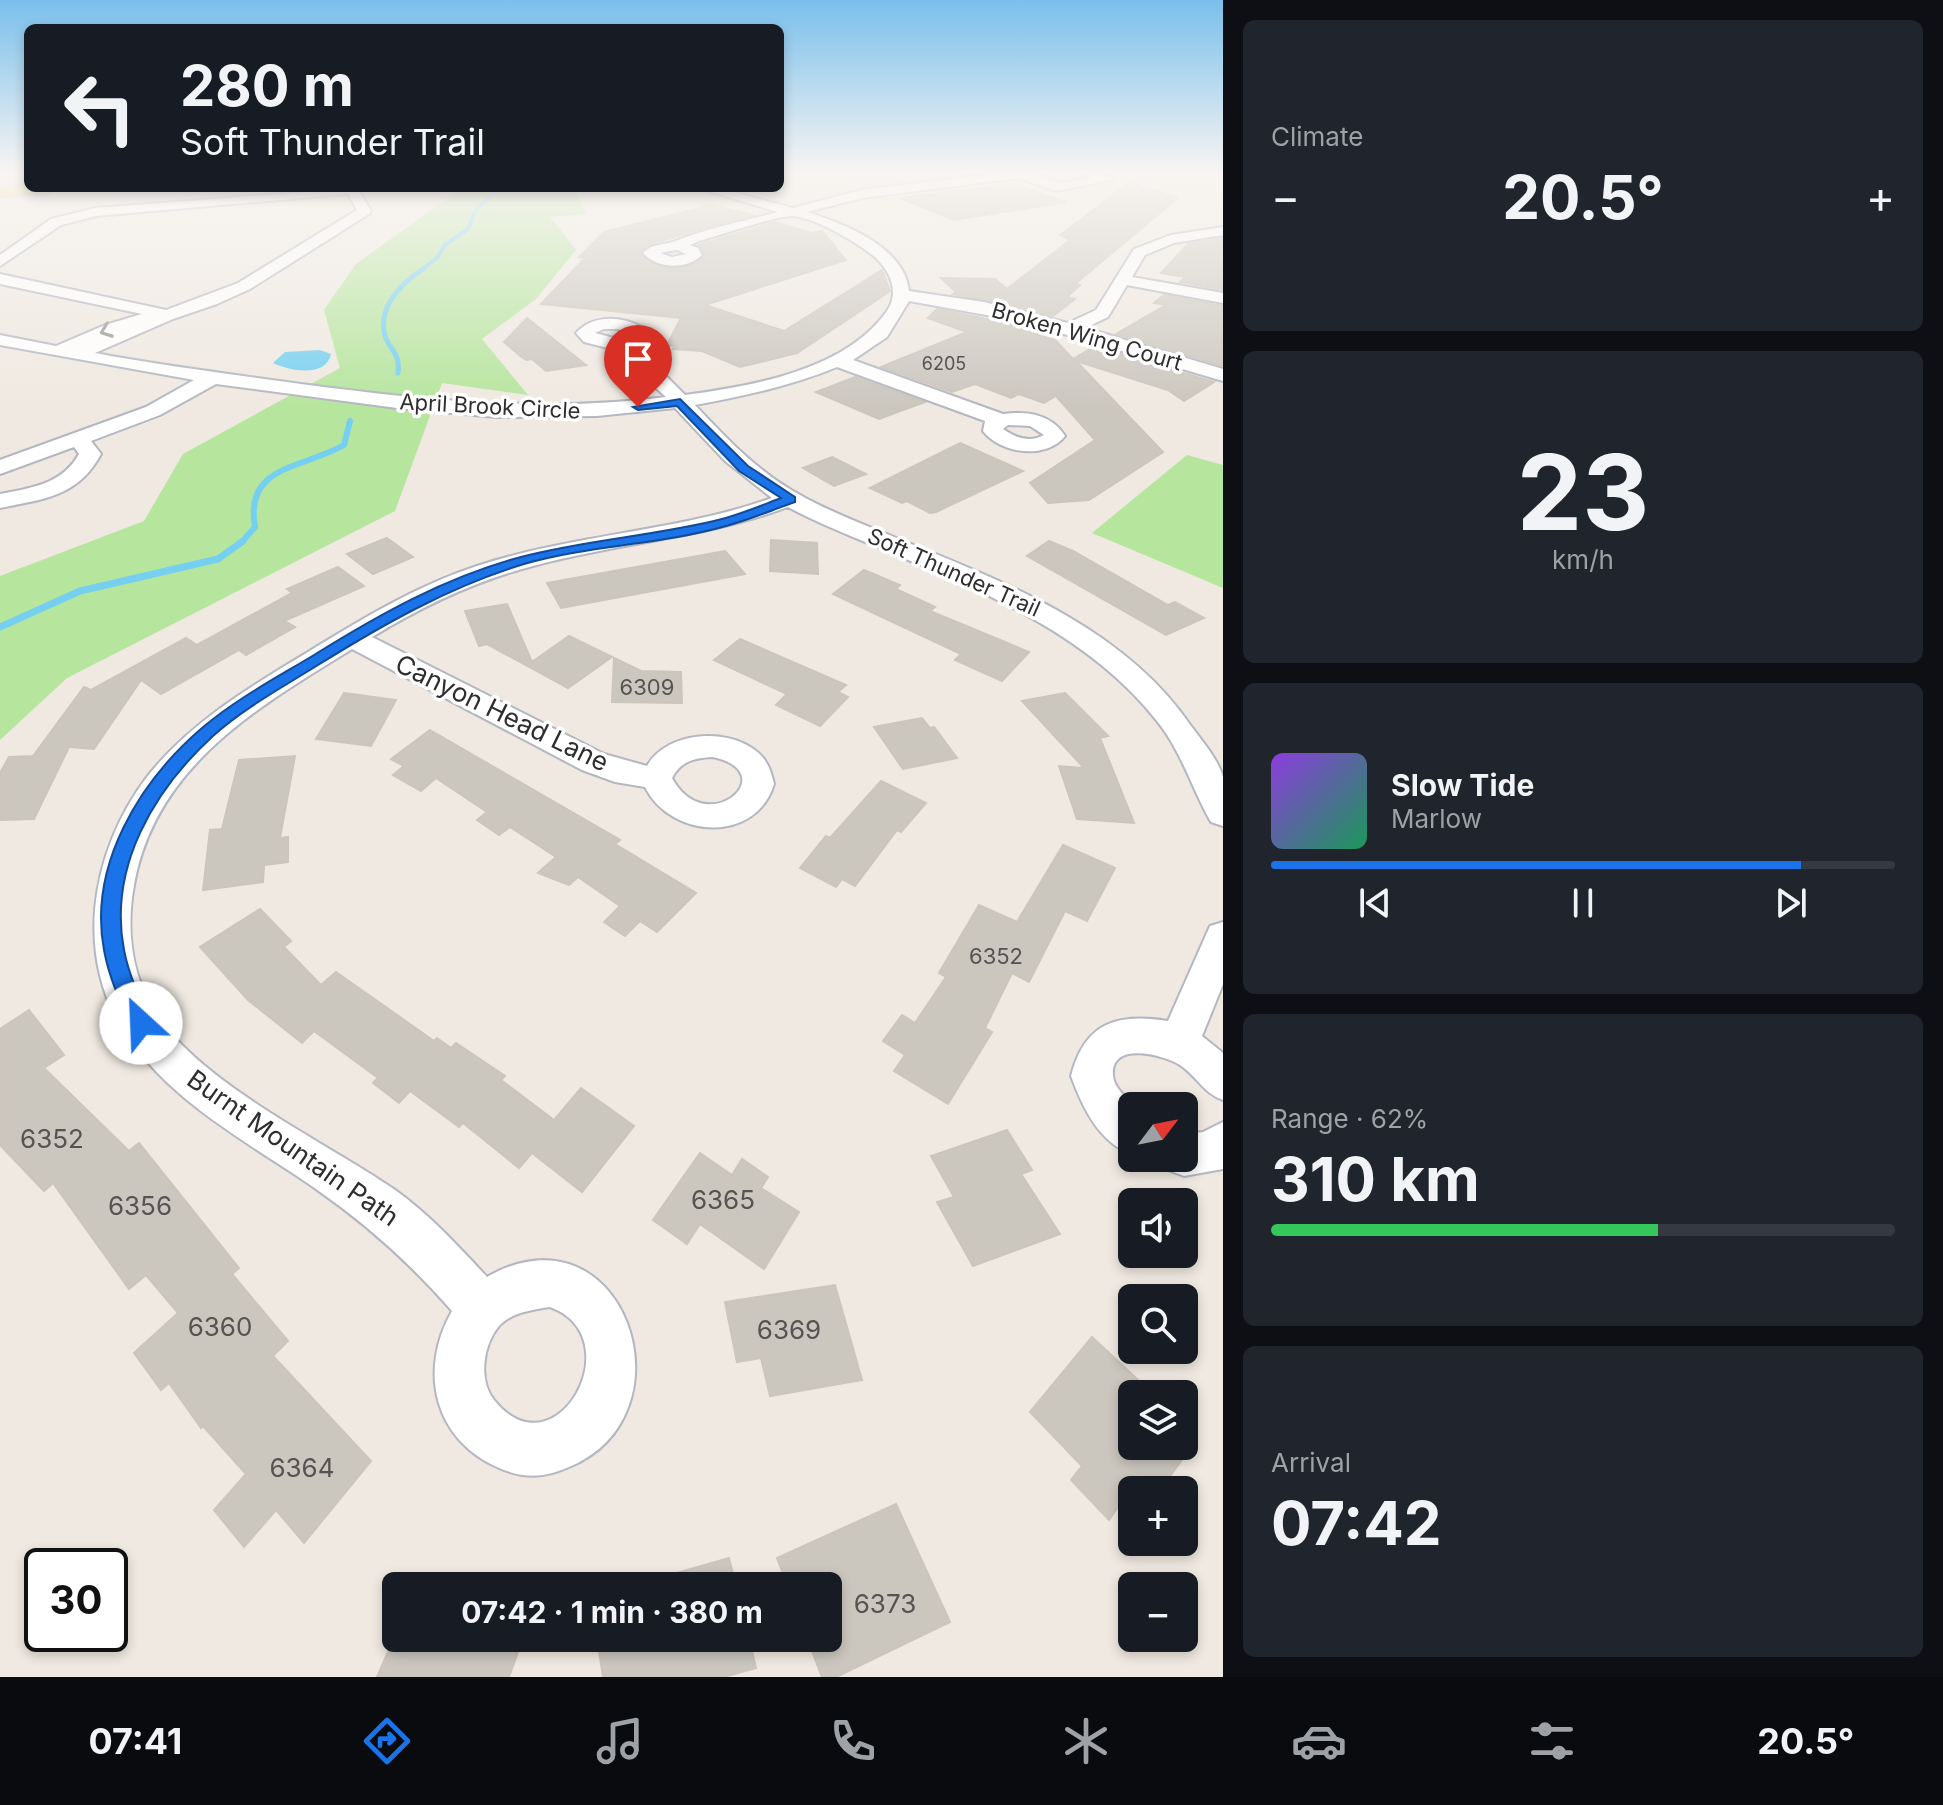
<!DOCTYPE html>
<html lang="en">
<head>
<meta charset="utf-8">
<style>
	:root { --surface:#171b24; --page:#20242c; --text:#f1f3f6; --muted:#9ea1a6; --line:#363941; --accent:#1a73e8 }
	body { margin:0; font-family:Inter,sans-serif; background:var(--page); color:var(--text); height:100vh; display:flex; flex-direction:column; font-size:30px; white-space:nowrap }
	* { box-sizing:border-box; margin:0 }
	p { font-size:26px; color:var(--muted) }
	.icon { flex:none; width:44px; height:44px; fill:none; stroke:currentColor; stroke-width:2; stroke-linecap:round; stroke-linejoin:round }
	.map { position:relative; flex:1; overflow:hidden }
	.side { display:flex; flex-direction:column; gap:20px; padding:20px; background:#0d0f14; width:720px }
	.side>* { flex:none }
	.banner { position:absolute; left:24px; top:24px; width:760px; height:168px; border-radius:12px; box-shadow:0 4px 12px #0003; background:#171b24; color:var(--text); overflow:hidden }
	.needle { width:52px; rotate:58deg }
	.tools { position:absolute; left:1118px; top:1092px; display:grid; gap:16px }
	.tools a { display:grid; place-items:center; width:80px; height:80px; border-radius:12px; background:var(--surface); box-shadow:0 4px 12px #0003; font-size:40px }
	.speed { position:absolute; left:24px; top:1548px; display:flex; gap:16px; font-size:40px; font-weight:700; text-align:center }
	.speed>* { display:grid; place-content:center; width:104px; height:104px; border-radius:50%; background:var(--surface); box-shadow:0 4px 12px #0003; line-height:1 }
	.speed .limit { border:4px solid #111; border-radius:12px; background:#fff; color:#111 }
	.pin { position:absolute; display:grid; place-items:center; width:68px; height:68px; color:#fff; margin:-82px -34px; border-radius:50% 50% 50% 0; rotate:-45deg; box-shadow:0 0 8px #0007 }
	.pin .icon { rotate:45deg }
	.me { position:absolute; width:88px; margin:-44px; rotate:335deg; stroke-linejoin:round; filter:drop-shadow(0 0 6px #0008) }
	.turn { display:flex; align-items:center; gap:28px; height:168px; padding:0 24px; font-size:36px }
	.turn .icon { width:104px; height:104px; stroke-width:2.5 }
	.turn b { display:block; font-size:56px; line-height:68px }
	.big { font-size:60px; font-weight:700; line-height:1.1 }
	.side .tile { flex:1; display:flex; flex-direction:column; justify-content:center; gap:12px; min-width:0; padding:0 28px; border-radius:12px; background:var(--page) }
	.side .dial { align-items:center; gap:0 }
	.dial b { font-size:104px; line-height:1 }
	.song { display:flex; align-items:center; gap:24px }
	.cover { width:96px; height:96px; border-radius:12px; background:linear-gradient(135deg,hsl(270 70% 55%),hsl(150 70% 35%)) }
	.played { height:8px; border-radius:4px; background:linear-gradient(90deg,var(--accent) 85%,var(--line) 85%) }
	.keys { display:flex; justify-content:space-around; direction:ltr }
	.heat { display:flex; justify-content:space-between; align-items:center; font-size:44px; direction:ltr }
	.charge { height:12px; border-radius:6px; background:linear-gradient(90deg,#34c759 62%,var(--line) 0) }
	.trip { position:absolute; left:382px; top:1572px; width:460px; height:80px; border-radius:12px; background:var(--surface); box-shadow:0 4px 12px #0003; font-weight:700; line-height:80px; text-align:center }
	.tab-bar { display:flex; height:128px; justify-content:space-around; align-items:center; background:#090b0e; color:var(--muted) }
	.tab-bar .icon { width:56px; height:56px }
	.tab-bar .current { color:var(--accent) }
	.tab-bar b { font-size:36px; color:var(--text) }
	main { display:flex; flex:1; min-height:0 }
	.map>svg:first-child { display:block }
	.green { fill:#b6e59e }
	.water { fill:#75cff0 }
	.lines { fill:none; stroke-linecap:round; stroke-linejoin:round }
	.stream-far3 { stroke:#75cff0; stroke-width:4 }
	.stream-far2 { stroke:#75cff0; stroke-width:5 }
	.stream-far1 { stroke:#75cff0; stroke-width:6 }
	.stream { stroke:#75cff0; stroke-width:7 }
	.building { fill:#cbc7bf; stroke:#cbc5ba; stroke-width:2 }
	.minor-casing { stroke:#b4b7c1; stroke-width:4 }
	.primary-casing { stroke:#c9c9c9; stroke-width:4 }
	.minor { fill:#fff; fill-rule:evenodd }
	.primary { fill:#f2d163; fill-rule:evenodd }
	.oneway { stroke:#969696 }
	.route { fill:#1a73e8; stroke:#114b97; stroke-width:2 }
	.labels { text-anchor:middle; stroke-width:7; stroke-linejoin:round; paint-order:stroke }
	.far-number-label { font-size:18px; fill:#555452 }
	.far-street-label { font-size:22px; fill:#2e2e2e; stroke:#fff }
	.number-label { font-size:22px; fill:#555452 }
	.street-label { font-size:26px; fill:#2e2e2e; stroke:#fff }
	.near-number-label { font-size:26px; fill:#555452 }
</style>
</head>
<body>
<main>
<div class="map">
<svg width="1223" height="1677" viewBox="0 0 1223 1677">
	<rect width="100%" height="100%" fill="#efe9e1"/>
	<g class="green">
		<path d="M462 188H578L575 189 586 214 550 217 576 250 536 299 482 339 528 395 442 383 395 511 67 678 0 740V576L144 521 183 454 340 368 324 310 356 264Z"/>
		<path d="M1187 455 1223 465V588L1092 533Z"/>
	</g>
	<path class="water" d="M320 350 331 354C326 378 290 371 273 363L285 352Z"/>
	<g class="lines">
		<path class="stream-far3" d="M421 270 437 258 445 245 468 229 475 211 499 188"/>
		<path class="stream-far2" d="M398 373C401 350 386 349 384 331 380 303 404 282 424 268"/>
		<path class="stream-far1" d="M241 543 255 527C244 465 302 469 344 445L350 421"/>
		<path class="stream" d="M0 627 80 591 218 559 243 541"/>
	</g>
	<g class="building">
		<path d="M1129 183 1178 198 1075 284 1080 285 1067 297 1075 299 1053 316 953 294 956 292 941 278 995 279 1007 289 1070 240 1060 235Z"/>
		<path d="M1013 184 1067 202 954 220 899 198Z"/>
		<path d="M712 205 753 215 654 243 641 251V255L664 268 689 266 705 256 698 245 775 222 812 233 822 231 846 260 705 305 784 331 882 270 890 291 797 353 740 367 702 351 673 349 675 346 667 345 681 318 541 304 585 258 579 257 604 232Z"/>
		<path d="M1223 238V290L1180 282 1186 277 1161 273 1188 244Z"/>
		<path d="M1164 295 1223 306V366L1116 334 1166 305 1154 303Z"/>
		<path d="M937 309 1037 329 1032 333 1055 340 1073 359 1095 346 1214 382 1184 401 1168 390 1076 361 1163 452 1089 500 1048 503 1030 483 1095 440 1056 396 1044 403 1019 394 1011 398 975 384 952 392 881 367 967 332 928 318Z"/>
		<path d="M527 318 586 365 546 371 532 359 526 360 519 355 504 342Z"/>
		<path d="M855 377 925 402 879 419 816 392Z"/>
		<path d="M960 443 1023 471 936 512 930 513 907 501 902 503 870 488Z"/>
		<path d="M832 457 866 474 834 486 803 468Z"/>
		<path d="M387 538 413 557 373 574 347 554Z"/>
		<path d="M771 540 817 543 818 574 770 571Z"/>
		<path d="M1049 541 1073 551 1168 605 1175 602 1204 618 1166 635 1027 556Z"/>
		<path d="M725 551 745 574 561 608 547 583Z"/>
		<path d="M338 567 364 586 284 621 295 627 246 655 239 650 161 694 141 680 94 749 69 747 34 819 0 820V773L9 757 33 756 84 687 91 690 186 638 197 645 292 593 287 589Z"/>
		<path d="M864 570 900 585 896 589 935 607 930 611 1029 652 1002 681 955 660 961 654 833 594Z"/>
		<path d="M507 604 532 662 569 636 612 657 568 688 487 644 479 646 465 611Z"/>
		<path d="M740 639 846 685 838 692 848 697 820 726 776 705 787 694 714 660Z"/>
		<path d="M614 658 641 671 681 672 682 703 612 702Z"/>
		<path d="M344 693 396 700 371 746 316 739Z"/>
		<path d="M1065 693 1108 736 1100 738 1134 823 1077 819 1059 766 1084 768 1022 701Z"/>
		<path d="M922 718 930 728 934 727 957 758 903 769 874 727Z"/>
		<path d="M430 730 620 840 615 844 696 893 657 932 640 921 625 936 604 922 620 906 578 877 569 885 538 873 556 857 510 827 499 835 477 820 487 812 436 778 421 791 393 775 404 766 391 759Z"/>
		<path d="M295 756 280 838 288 837V862L264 865 263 882 203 890 210 830 222 829 239 760Z"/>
		<path d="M881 781 926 803 901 832 897 830 855 886 842 879 836 887 800 868 826 836 830 838Z"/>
		<path d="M1063 845 1115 868 1087 921 1065 911 1029 982 1012 973 985 1028 992 1032 948 1104 894 1071 905 1055 883 1041 902 1015 915 1023 946 977 939 973 979 905 1017 922Z"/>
		<path d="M260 909 291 941 284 947 321 985 336 972 434 1041 437 1038 451 1048 456 1043 505 1076 501 1080 554 1120 581 1088 634 1126 582 1192 532 1153 519 1168 463 1123 459 1127 410 1091 399 1103 373 1083 378 1078 314 1031 302 1043 248 1000 200 947Z"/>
		<path d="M29 1010 64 1055 44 1068 129 1151 139 1143 239 1268 232 1274 288 1341 273 1356 371 1461 304 1543 276 1510 244 1547 214 1510 246 1474 203 1426 201 1428 169 1383 161 1390 134 1353 178 1313 146 1275 129 1289 53 1183 44 1191 0 1145V1029Z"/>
		<path d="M1007 1130 1032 1170 1021 1174 1060 1234 973 1266 937 1202 954 1197 931 1156Z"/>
		<path d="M700 1153 732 1175 742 1159 768 1177 761 1188 799 1212 764 1269 700 1224 687 1244 653 1220Z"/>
		<path d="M835 1285 862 1380 770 1396 761 1358 737 1362 725 1302Z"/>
		<path d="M1092 1337 1148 1389 1144 1394H1132V1446H1192L1160 1490H1130L1109 1520 1071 1480 1082 1466 1030 1412Z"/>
		<path d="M896 1504 950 1622 836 1677H822L807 1638H828V1586H788L777 1558Z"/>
		<path d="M729 1558 736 1586H657L656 1579Z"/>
		<path d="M394 1638H523L509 1677H377Z"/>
		<path d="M597 1638H749L756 1668 724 1677H603Z"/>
	</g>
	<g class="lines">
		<g class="minor-casing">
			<g id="minor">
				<path d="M1002 173H1035L1058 183 1091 178 1079 173H1098L1115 179 1057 191 1019 178 862 198 807 212C844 224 904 246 909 291L984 302 1068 323 1096 310 1134 249 1171 235 1223 227V235L1174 243 1145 255 1132 277 1223 293V303L1127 285 1108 317 1085 328 1223 369V381L1020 321 909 301 887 337 853 360 1003 414C1028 411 1051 414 1065 436 1046 460 1001 454 983 431L985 421 837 367C791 386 744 396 695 405 727 439 759 473 800 495 830 512 863 524 894 537 1002 581 1123 626 1191 726 1202 741 1218 759 1223 777 1223 792 1223 811 1223 826L1211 822C1192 789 1182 752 1157 721 1087 632 978 589 877 547 847 534 817 523 788 507 705 538 618 543 533 566 475 581 423 606 372 637L604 754 647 766C666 732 726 727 756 751 767 759 771 771 774 784 756 844 671 839 645 787L615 782 582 770 352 649C257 708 155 766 134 885 127 923 130 963 147 998 185 1077 323 1140 395 1190 430 1215 458 1246 487 1277 623 1199 697 1414 569 1467 544 1478 525 1479 499 1468 434 1440 418 1371 452 1311 411 1264 368 1225 316 1189 251 1144 177 1106 130 1040 72 961 90 852 147 777 189 723 250 687 308 652 362 619 416 586 477 566 573 534 677 532 772 498L725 461 675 408 597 416 496 417 397 408 216 384 160 415 91 441 101 454C78 497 43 499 0 508V494C31 488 63 484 79 454L74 447 0 474V460L146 407 194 380 0 345V335L56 346 105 325 142 314 0 284V274L166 310 238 283 357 210 348 194 96 216 61 225 0 266V255L51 219 96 208 357 188 371 211 369 214 250 289 217 304 173 319 95 353C163 366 232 374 301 384 423 400 543 413 666 397L620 356 608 348 584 342 576 333C593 314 623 316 643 328L646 332 637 344 629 346 658 368 685 395C753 386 846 370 887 311 900 292 890 271 875 257 858 243 816 218 793 216 778 215 718 236 699 241L690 245 698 248 702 255C687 270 657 269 643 253 654 242 665 246 678 240 710 228 744 221 778 212L698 188H718L793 208 861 190ZM677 250 686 254 672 257 660 253ZM604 329H618L627 333 614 338 595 333ZM1008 425 1030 426 1044 435C1030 443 1016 438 1003 429ZM713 757C785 773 706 841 672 778 681 761 694 758 713 757ZM550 1307C633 1337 556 1477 494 1400 478 1380 483 1345 499 1326 512 1312 532 1310 550 1307Z"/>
				<path d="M1223 922V984L1202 1036 1223 1053V1100C1203 1093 1197 1076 1180 1065 1164 1055 1110 1040 1113 1076 1114 1088 1127 1098 1135 1106H1132V1155C1098 1141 1083 1108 1071 1076 1085 1022 1117 1013 1168 1021L1210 926Z"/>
				<path d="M1223 1122V1169L1184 1176 1168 1170 1163 1158H1184V1134L1203 1132Z"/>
			</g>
		</g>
		<g class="primary-casing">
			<path id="primary" d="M28 185V188H56L48 193 0 197V187Z"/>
		</g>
		<use href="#minor" class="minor"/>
		<use href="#primary" class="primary"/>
	</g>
	<defs><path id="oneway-chevron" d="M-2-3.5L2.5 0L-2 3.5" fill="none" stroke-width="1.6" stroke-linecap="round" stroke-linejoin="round" transform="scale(2)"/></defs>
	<use class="oneway" href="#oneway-chevron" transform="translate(106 331) rotate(159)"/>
	<linearGradient id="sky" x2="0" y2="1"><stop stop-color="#7abfeb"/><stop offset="0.42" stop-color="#f8f5f2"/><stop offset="1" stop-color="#f8f5f2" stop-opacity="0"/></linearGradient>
	<rect width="1223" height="408" fill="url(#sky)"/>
	<path class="route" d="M680 399 748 466 795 497V502C772 510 749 520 726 526 660 545 589 545 524 564 449 587 384 624 318 665 283 687 244 708 213 736 154 790 108 867 124 950 129 976 140 999 152 1023L148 1030 141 1032 133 1030C121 1004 109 978 104 950 88 865 140 781 202 728 236 699 276 678 314 655 380 614 446 577 521 557 585 540 653 536 718 520 739 515 760 506 781 498L739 471 677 406 638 410 633 407Z"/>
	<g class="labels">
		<g class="far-number-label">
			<text x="944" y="370">6205</text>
		</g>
		<g class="far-street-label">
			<text transform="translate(1087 336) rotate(16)" y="8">Broken Wing Court</text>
			<text transform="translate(490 406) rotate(3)" y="8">April Brook Circle</text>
			<text transform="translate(954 572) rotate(24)" y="8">Soft Thunder Trail</text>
		</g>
		<g class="number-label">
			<text x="647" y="695">6309</text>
			<text x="996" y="964">6352</text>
		</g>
		<g class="street-label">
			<text transform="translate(502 713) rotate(26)" y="9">Canyon Head Lane</text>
			<text transform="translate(293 1148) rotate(35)" y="9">Burnt Mountain Path</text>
		</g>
		<g class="near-number-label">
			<text x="52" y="1148">6352</text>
			<text x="723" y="1209">6365</text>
			<text x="140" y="1215">6356</text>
			<text x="220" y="1336">6360</text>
			<text x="789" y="1339">6369</text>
			<text x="302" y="1477">6364</text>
			<text x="885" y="1613">6373</text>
		</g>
	</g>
</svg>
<div class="tools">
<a><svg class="needle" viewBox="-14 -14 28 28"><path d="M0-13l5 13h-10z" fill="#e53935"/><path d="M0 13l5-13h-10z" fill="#9ea1a6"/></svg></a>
<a><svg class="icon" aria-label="sound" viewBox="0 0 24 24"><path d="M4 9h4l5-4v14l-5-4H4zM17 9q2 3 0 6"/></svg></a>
<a><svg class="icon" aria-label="search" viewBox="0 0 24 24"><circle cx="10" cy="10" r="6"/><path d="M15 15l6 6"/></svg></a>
<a><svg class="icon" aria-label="layers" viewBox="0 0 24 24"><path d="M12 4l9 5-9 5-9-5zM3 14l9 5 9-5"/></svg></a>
<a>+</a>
<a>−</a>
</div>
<div class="speed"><div class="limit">30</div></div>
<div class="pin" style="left:638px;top:407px;background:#d93025"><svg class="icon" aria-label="arrive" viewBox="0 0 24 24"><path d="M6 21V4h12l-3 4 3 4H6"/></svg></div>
<svg class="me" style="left:141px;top:1023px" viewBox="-20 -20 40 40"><circle r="19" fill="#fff"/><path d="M0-13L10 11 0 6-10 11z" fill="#1a73e8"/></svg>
<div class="trip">07:42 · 1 min · 380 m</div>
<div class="banner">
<div class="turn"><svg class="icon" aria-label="left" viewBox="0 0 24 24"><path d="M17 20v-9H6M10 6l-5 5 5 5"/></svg><div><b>280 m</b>Soft Thunder Trail</div></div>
</div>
</div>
<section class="side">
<div class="tile"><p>Climate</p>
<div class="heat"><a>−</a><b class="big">20.5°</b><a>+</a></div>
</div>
<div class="tile dial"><b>23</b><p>km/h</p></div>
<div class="tile">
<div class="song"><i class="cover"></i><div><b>Slow Tide</b><p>Marlow</p></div></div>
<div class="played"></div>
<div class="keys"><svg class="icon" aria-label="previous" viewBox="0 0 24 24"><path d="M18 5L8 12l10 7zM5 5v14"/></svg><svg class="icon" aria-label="pause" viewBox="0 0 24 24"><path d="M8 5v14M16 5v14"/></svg><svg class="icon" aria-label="next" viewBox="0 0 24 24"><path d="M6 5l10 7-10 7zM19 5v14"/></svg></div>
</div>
<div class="tile"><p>Range · 62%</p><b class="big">310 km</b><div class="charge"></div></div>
<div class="tile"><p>Arrival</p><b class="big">07:42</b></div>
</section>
</main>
<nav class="tab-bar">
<b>07:41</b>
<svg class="icon current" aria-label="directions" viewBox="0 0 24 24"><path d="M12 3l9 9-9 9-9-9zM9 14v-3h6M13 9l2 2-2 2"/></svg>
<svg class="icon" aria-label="music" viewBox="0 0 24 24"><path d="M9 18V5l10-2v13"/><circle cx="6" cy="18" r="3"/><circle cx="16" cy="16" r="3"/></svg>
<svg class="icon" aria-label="phone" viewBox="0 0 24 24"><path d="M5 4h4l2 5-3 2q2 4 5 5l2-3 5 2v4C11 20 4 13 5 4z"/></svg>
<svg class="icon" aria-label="climate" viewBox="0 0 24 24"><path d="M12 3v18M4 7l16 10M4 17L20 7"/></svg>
<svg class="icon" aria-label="car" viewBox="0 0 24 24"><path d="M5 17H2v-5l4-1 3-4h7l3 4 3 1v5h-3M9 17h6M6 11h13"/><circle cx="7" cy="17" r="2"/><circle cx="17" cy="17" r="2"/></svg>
<svg class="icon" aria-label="filters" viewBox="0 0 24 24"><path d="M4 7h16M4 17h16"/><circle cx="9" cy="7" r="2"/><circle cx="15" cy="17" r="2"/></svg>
<b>20.5°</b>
</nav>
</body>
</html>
